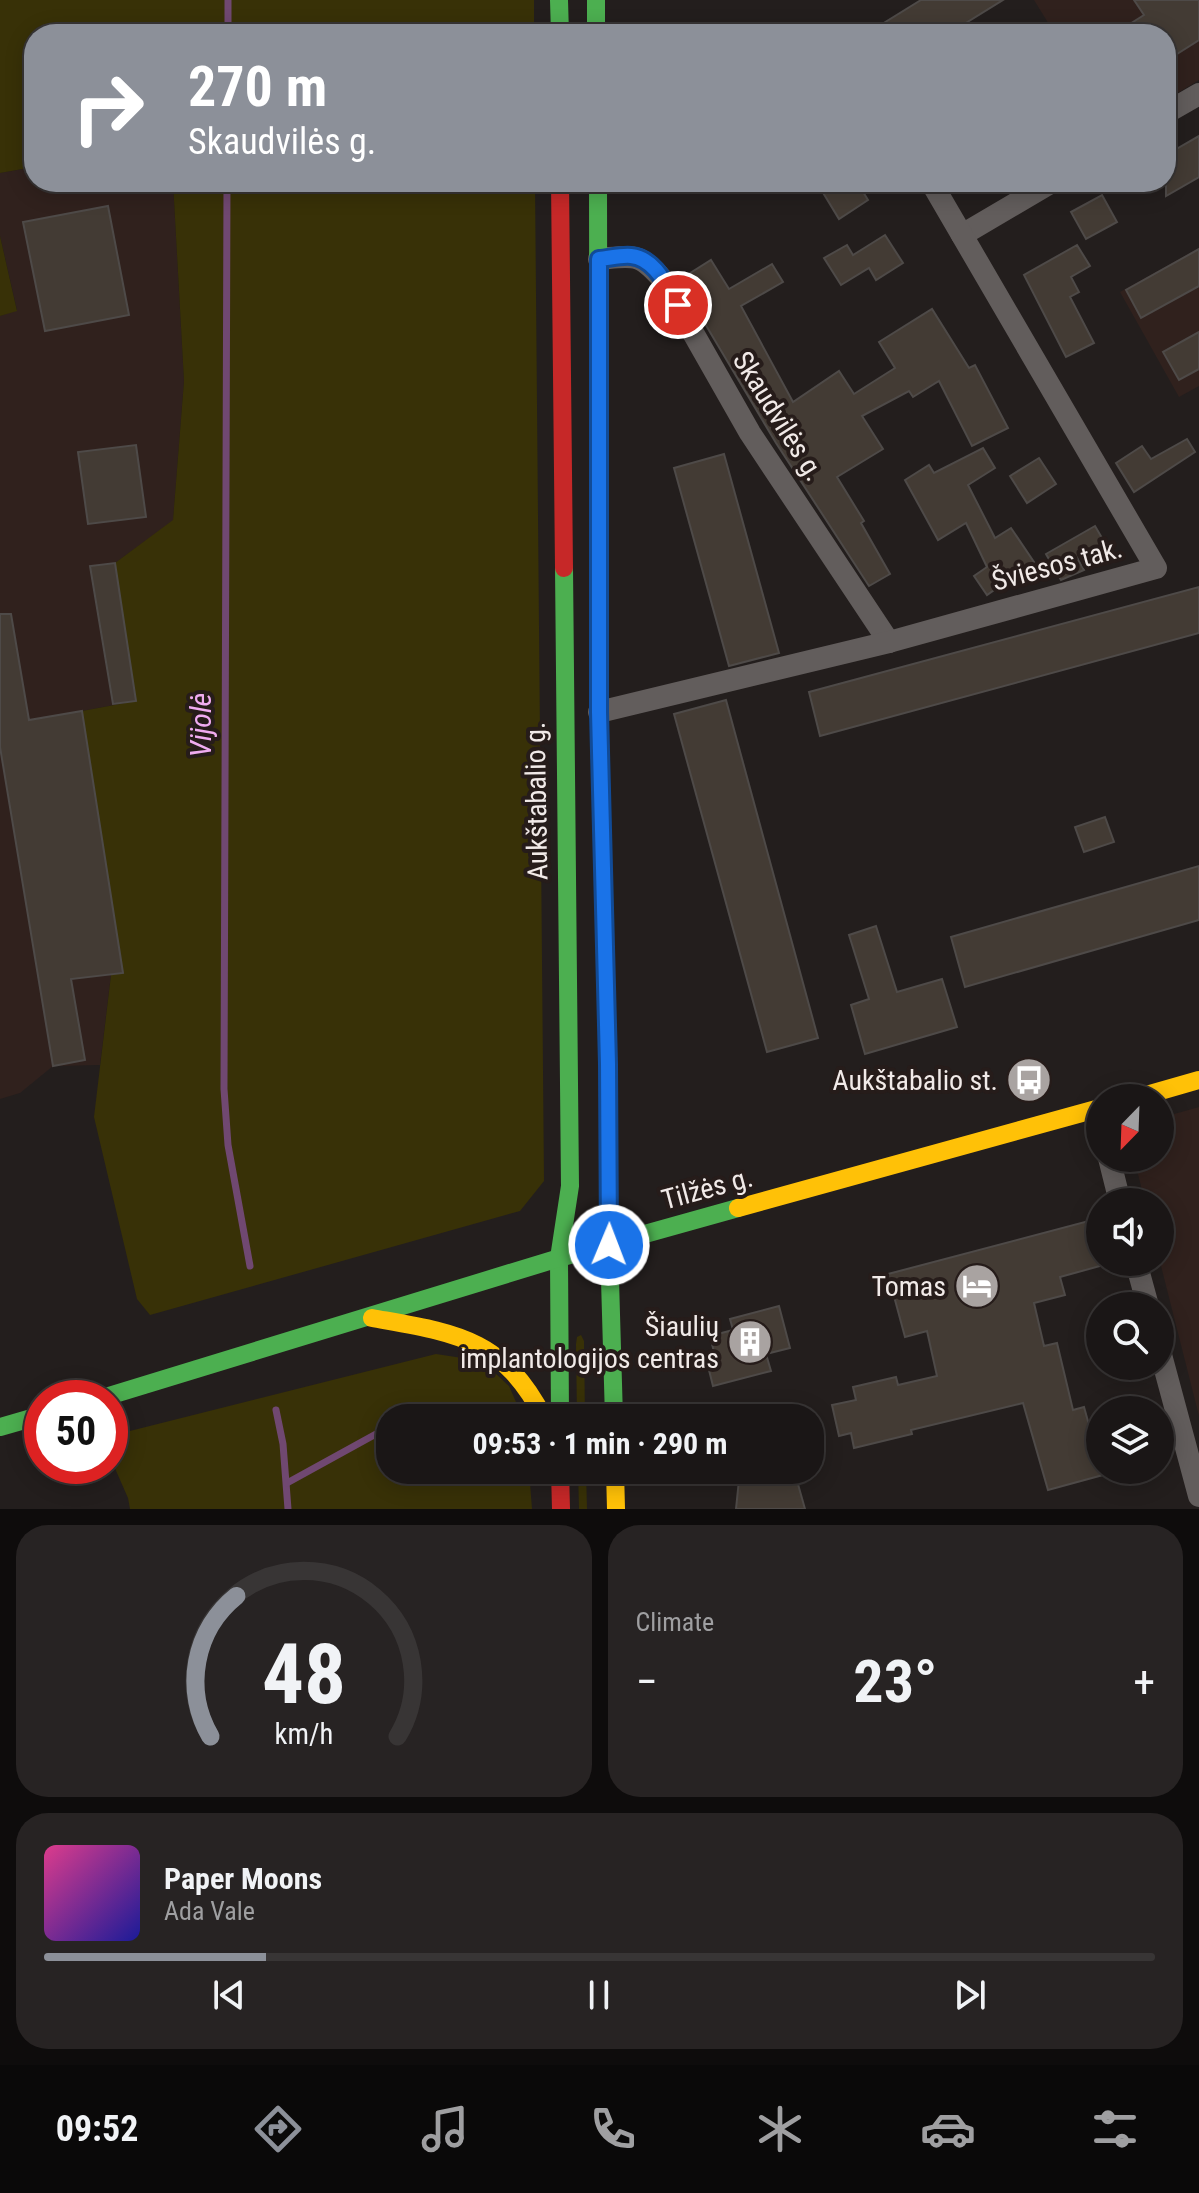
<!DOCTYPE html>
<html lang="en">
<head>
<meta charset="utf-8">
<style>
	:root { --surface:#1a1616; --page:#272323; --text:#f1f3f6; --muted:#9f9fa1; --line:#383535; --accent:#8c9099 }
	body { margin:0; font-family:"Roboto Condensed",sans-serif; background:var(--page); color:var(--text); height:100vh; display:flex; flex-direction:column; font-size:30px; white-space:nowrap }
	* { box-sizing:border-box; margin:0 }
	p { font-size:26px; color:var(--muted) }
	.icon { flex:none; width:44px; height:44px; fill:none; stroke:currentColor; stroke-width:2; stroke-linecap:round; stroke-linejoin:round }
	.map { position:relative; height:1509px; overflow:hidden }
	.drawer { display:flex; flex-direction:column; gap:16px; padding:16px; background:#0e0c0c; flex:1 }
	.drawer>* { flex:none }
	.hud { position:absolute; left:24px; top:24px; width:1152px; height:168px; border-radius:32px; box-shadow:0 4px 20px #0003,0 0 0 2px var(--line); background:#8c9099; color:#fff; overflow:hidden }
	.needle { width:52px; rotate:203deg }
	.fabs { position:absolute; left:1086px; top:1084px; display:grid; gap:16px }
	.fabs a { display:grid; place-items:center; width:88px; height:88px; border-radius:50%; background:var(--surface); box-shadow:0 4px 20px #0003,0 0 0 2px var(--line); font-size:40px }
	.speed { position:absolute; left:24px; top:1380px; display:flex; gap:16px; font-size:40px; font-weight:700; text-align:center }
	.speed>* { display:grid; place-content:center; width:104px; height:104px; border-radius:50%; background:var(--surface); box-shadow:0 4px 20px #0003,0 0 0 2px var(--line); line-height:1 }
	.speed .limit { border:12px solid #d22; background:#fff; color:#111 }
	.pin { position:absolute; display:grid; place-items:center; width:68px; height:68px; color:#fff; margin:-34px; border:4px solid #fff; border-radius:50%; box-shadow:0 2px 8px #0007 }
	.me { position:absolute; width:88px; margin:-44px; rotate:1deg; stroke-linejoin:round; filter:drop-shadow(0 0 6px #0008) }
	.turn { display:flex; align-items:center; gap:28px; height:168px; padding:0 32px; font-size:36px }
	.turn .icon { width:104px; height:104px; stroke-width:2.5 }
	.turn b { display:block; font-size:56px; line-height:68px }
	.big { font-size:60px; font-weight:700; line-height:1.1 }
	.drawer .widget { flex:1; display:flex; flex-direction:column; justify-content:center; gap:12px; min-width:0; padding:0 28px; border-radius:32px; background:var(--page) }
	.drawer .dial { align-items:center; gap:0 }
	.dial svg { height:208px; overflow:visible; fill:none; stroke:var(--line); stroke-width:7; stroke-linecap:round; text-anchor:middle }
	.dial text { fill:var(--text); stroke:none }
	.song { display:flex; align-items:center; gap:24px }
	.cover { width:96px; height:96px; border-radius:12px; background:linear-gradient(135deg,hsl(330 70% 55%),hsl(240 70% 35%)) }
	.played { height:8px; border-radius:4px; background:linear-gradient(90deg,var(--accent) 20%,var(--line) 20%) }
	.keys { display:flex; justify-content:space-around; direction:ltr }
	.heat { display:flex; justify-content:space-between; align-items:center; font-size:44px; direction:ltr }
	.drawer .tiles { flex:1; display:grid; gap:16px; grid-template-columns:1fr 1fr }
	.widget:last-child { grid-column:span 2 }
	.trip { position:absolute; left:376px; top:1404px; width:448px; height:80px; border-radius:32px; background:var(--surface); box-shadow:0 4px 20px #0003,0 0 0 2px var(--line); font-weight:700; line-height:80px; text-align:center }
	.menu { display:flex; height:128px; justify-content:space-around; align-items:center; background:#0a0909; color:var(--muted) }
	.menu .icon { width:56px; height:56px }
	.menu .selected { color:var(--accent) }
	.menu b { font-size:36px; color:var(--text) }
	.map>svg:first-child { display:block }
	.built { fill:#30211d }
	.green { fill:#383107 }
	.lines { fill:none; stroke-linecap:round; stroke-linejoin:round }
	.stream { stroke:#704871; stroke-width:7 }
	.building { fill:#433b34; stroke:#4e4a48; stroke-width:2 }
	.street { stroke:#625d5c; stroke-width:22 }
	.fast { stroke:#4caf50; stroke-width:18 }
	.slow { stroke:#ffc107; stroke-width:18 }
	.jam { stroke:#c62828; stroke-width:18 }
	.route-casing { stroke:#114b97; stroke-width:20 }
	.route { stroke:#1a73e8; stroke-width:14 }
	.labels { text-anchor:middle; stroke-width:8; stroke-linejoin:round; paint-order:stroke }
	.street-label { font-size:28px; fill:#f1eae8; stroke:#261c1a }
	.poi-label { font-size:28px; fill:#f1eae8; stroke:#261c1a; text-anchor:end }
	.water-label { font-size:30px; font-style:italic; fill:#f0acf1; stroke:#261c1a }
</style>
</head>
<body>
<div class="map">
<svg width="1199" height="1509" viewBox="0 0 1199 1509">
	<rect width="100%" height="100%" fill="#231e1d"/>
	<g class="built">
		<path d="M1034 0H1199V80L1166 100V34H1055Z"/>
		<path d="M34 167V182H173L184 381 173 521 115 563 136 701 82 711 123 973 111 975 100 1065 53 1066 20 1093 0 1099V316L17 310 0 236V173Z"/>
		<path d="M1199 248V386L1179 397 1120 292Z"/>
		<path d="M1199 1107V1416L1160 1262V1202H1145L1134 1158H1160V1118Z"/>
	</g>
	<g class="green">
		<path d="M0 0H534V34H34V167L0 173Z"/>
		<path d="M173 182H535L544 1181 520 1211 150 1315 137 1299 94 1117 111 975 123 972 82 711 136 701 115 563 173 520 184 381Z"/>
		<path d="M0 236 17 311 0 316Z"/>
		<path d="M581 1335 584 1341 585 1418H577L576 1344 577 1337Z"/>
		<path d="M436 1354 482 1361 509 1386 523 1418H390V1470H529L532 1509H130L128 1498 110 1457V1436Z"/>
		<path d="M578 1470H586L587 1509H579Z"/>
	</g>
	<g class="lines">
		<g class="stream">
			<path d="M228 34V0"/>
			<path d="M227 182 224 1089 228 1145 250 1266"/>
			<path d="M276 1410 283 1444 288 1509"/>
			<path d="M287 1483 376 1434"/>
		</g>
	</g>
	<g class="building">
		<path d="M921 0H1003L948 34H866Z"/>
		<path d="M1134 0H1199V40L1166 61V34H1114L1144 15Z"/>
		<path d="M1199 136V177L1166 196V155Z"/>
		<path d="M836 182H857L868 200 839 219 822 191Z"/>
		<path d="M1102 195 1117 222 1086 239 1071 212Z"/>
		<path d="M108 206 129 315 45 331 23 222Z"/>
		<path d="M885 235 903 263 876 280 869 268 841 285 824 258 847 245 853 255Z"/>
		<path d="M1077 245 1090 266 1071 277 1079 292 1070 297 1094 343 1066 357 1024 275Z"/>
		<path d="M1199 249V286L1141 318 1126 290Z"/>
		<path d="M711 260 729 289 772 264 783 282 741 306 793 402 839 371 854 394 895 368 879 342 932 309 969 368 975 365 1008 428 972 446 939 381 913 397 909 391 862 416 883 449 837 477 864 521 861 523 890 574 869 586 776 443 679 280Z"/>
		<path d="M1199 332V369L1179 380 1163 352Z"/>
		<path d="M1187 439 1195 452 1134 492 1116 463 1142 446 1151 459Z"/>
		<path d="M136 445 146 517 88 524 78 452Z"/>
		<path d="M983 448 995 468 968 485 995 538 1011 528 1034 562 987 595 974 576 987 567 966 523 938 540 905 480 929 465 934 473Z"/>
		<path d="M724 454 779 653 729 666 674 468Z"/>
		<path d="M1039 458 1056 484 1027 503 1010 476Z"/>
		<path d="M1095 526 1105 543 1077 558 1084 570 1061 580 1046 554Z"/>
		<path d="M115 563 136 701 113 704 90 566Z"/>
		<path d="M1199 587V633L820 736 809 692Z"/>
		<path d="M0 614H11L29 720 82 711 123 973 71 979 85 1060 53 1066 0 747Z"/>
		<path d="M726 700 818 1038 767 1052 674 714Z"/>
		<path d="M1105 817 1114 842 1084 852 1075 827Z"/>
		<path d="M1199 866V920L965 987 951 937Z"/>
		<path d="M876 926 897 992 942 979 957 1027 865 1054 851 1005 869 999 849 935Z"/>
		<path d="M1100 1218V1266L1060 1277 1065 1295 1034 1303 1044 1346 1057 1343 1073 1410 1084 1407 1103 1475 1048 1490 1023 1403 911 1430 912 1434 854 1448 851 1433 839 1436 832 1405 856 1400 853 1387 896 1377 898 1385 937 1376 927 1331 905 1337 888 1274Z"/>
		<path d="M779 1306 790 1348 766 1354 771 1371 713 1386 706 1358 715 1356 710 1336 733 1330 730 1319Z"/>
		<path d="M740 1470H794L805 1509H736Z"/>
	</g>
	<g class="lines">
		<g class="street">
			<path d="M1166 113 1199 94"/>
			<path d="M962 235 1052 182"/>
			<path d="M599 259C634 256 639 252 663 280L750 433 889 642"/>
			<path d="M599 712 889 642 1156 568 931 182"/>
			<path d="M1109 1158 1120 1202"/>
			<path d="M1136 1262 1148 1306"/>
			<path d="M1160 1351 1199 1496"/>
		</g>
		<g class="fast">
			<path d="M559 0 560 34"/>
			<path d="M596 0V34"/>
			<path d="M598 182 599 712 602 835"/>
			<path d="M609 1245 614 1418"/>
			<path d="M559 1258 570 1186 564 568"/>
			<path d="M559 1258 560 1418"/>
			<path d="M102 1398 559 1258 738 1208"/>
			<path d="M0 1427 42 1415"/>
		</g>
		<g class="slow">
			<path d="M1136 1098 1199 1080"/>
			<path d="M738 1208 1100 1108"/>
			<path d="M372 1318C455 1333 502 1337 544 1418"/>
			<path d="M615 1470 616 1509"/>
		</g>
		<g class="jam">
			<path d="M560 182 564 568"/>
			<path d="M602 835 608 1064 609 1245"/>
			<path d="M560 1470 561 1509"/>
		</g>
	</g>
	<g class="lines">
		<g class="route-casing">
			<path id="route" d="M609 1245 608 1064 599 712V259C610 258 621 255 631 256 655 258 667 287 678 305"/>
		</g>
		<use href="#route" class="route"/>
	</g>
	<defs>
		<g id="bus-disc" transform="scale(2.3)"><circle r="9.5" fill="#a9a3a1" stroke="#261c1a"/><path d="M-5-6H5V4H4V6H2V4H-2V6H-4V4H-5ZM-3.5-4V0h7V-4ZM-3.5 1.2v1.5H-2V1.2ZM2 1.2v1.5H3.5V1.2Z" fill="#fff"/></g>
		<g id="hotel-disc" transform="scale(2.3)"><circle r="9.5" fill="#a9a3a1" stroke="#261c1a"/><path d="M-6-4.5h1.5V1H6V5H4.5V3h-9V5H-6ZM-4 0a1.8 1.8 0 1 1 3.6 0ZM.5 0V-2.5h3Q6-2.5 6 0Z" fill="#fff"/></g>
		<g id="building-disc" transform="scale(2.3)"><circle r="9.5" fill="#a9a3a1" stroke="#261c1a"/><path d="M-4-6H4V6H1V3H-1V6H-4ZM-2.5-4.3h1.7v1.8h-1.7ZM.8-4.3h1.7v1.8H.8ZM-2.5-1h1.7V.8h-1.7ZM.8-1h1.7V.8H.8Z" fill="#fff"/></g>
	</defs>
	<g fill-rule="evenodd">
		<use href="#bus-disc" x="1029" y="1080"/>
		<use href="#hotel-disc" x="977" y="1286"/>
		<use href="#building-disc" x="750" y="1342"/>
	</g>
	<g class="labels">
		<g class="street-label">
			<text transform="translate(779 416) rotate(58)" y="10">Skaudvilės g.</text>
			<text transform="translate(1057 564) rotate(-15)" y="10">Šviesos tak.</text>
			<text transform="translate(536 801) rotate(-91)" y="10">Aukštabalio g.</text>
			<text transform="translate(707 1188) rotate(-15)" y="10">Tilžės g.</text>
		</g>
		<g class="poi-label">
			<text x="998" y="1090">Aukštabalio st.</text>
			<text x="946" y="1296">Tomas</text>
			<text x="719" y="1336">Šiaulių<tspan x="719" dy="32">implantologijos centras</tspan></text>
		</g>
		<g class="water-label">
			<text transform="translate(201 725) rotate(-90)" y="10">Vijolė</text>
		</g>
	</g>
</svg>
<div class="fabs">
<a><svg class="needle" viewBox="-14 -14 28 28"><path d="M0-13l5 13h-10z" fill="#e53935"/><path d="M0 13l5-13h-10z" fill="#9f9fa1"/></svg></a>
<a><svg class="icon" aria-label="sound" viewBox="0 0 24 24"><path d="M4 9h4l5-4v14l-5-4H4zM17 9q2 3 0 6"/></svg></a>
<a><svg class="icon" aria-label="search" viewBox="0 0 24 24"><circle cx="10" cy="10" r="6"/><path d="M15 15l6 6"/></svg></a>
<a><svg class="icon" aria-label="layers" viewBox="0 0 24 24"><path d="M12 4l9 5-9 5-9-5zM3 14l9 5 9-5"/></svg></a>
</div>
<div class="speed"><div class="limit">50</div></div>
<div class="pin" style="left:678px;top:305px;background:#d93025"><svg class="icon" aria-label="arrive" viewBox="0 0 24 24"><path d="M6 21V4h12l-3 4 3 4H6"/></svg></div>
<svg class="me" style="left:609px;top:1245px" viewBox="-20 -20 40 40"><circle r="17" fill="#1a73e8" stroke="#fff" stroke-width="3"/><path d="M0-11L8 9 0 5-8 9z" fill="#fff"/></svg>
<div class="trip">09:53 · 1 min · 290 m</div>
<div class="hud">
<div class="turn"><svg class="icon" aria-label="right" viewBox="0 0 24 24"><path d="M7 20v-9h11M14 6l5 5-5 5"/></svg><div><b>270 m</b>Skaudvilės g.</div></div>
</div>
</div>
<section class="drawer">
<div class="tiles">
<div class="widget dial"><svg viewBox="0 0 100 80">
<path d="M14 69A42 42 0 1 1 86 69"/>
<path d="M14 69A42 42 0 0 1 24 15" stroke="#8c9099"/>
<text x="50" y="56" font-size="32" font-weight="700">48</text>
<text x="50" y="72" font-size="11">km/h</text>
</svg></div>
<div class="widget"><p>Climate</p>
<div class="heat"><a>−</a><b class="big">23°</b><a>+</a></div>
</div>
<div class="widget">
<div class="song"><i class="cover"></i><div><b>Paper Moons</b><p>Ada Vale</p></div></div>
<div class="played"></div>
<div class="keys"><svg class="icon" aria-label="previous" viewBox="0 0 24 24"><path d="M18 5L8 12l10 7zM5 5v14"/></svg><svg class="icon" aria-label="pause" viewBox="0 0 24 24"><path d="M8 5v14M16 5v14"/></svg><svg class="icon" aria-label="next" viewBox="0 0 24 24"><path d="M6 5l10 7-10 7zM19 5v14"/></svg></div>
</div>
</div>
</section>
<nav class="menu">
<b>09:52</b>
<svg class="icon selected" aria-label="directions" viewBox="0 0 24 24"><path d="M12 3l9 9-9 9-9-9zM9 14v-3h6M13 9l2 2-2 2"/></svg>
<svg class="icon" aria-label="music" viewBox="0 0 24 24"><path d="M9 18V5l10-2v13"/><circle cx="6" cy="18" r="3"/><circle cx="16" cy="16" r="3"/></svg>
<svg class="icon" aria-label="phone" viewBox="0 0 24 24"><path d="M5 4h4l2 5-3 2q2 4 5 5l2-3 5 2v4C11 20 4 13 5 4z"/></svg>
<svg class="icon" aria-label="climate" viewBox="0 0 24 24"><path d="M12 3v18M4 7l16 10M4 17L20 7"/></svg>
<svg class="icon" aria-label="car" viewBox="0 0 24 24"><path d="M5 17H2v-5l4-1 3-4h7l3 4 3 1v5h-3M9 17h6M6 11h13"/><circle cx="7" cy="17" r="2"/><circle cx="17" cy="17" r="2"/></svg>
<svg class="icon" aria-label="filters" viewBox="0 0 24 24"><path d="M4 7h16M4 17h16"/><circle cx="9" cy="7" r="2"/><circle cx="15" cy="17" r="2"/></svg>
</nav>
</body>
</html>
